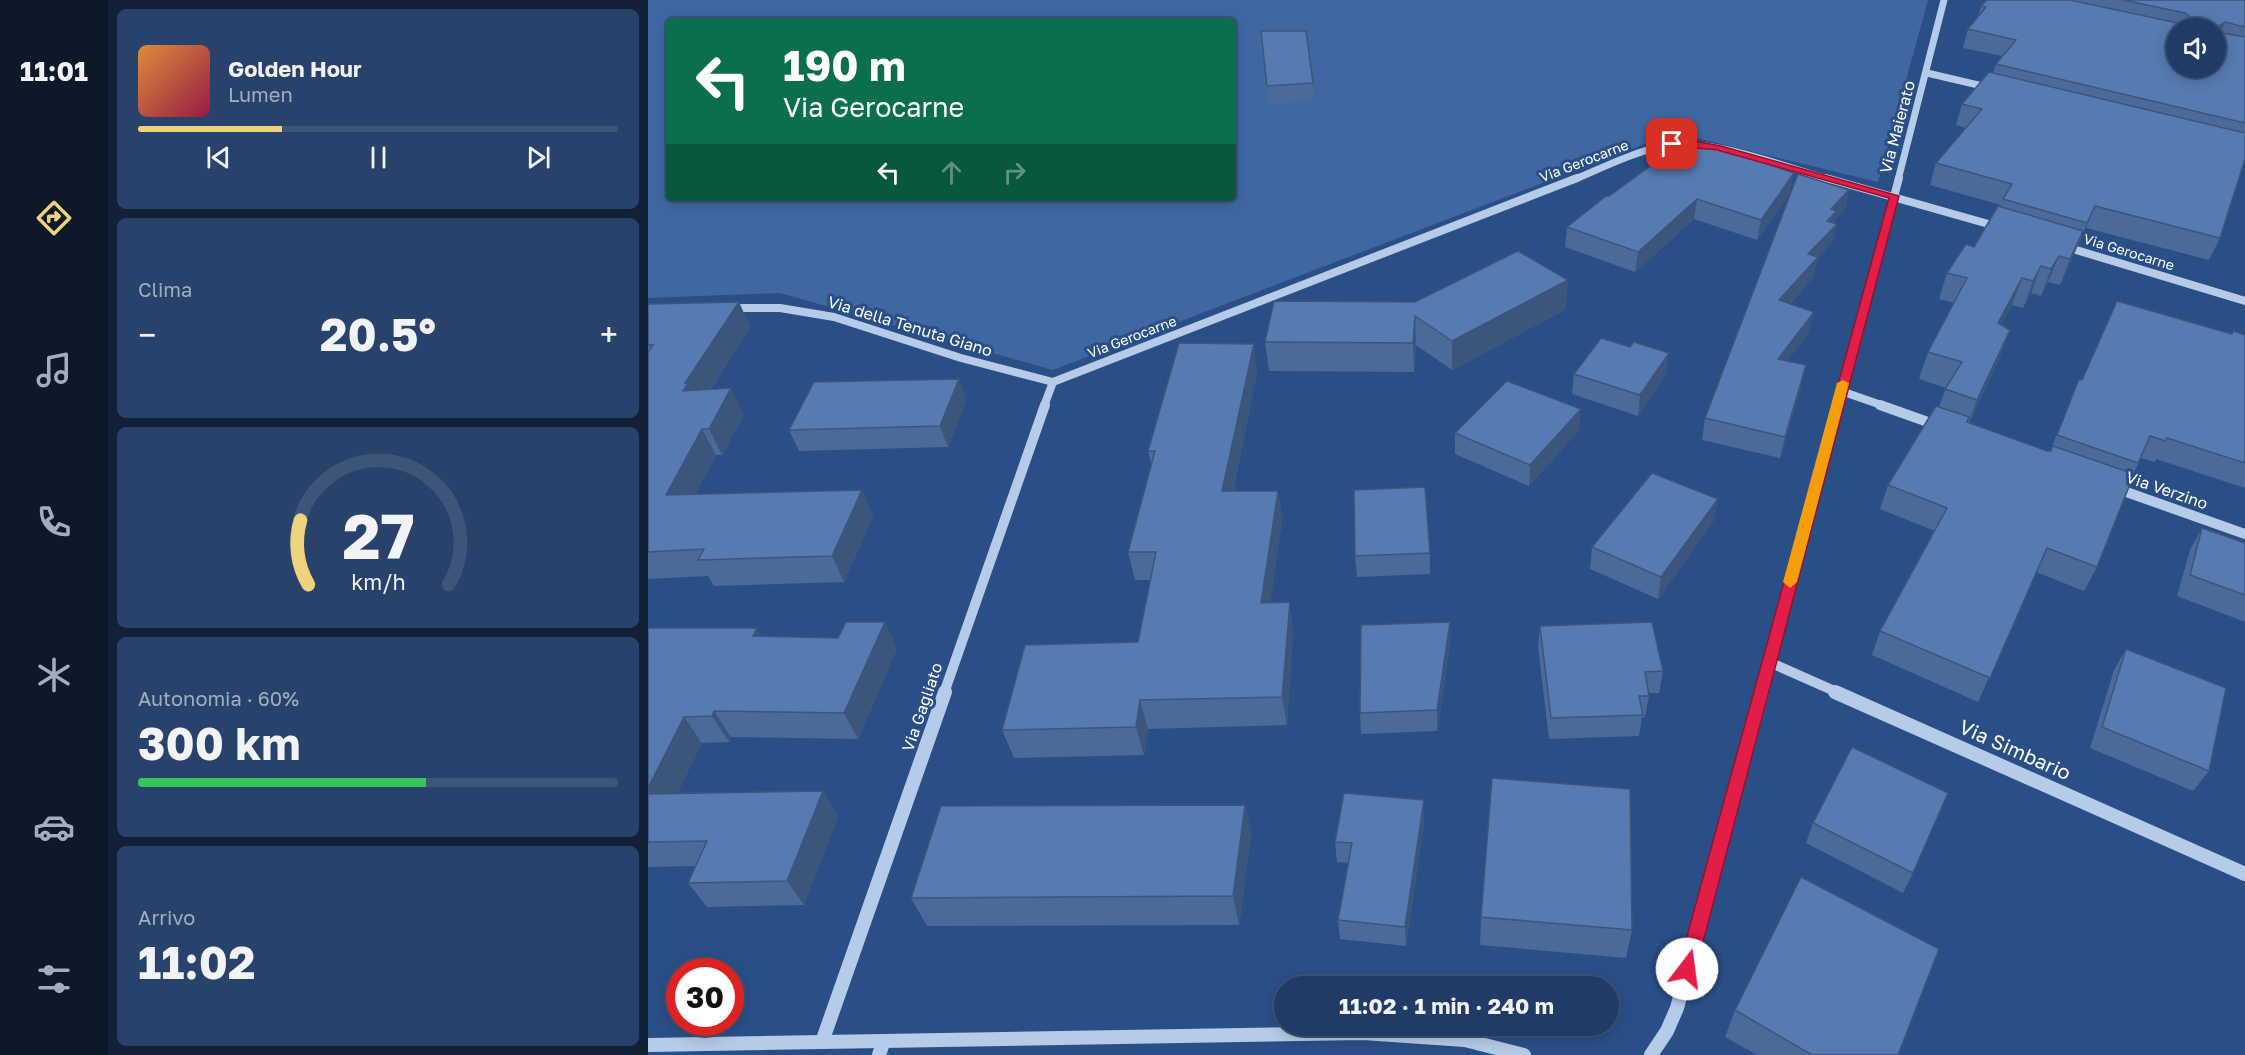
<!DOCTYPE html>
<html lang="it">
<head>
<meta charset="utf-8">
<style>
	:root { --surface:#203b65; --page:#28426b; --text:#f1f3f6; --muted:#a2adbf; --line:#3d5579; --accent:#eed27e }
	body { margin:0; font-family:"Golos Text",sans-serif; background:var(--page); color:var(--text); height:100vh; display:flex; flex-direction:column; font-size:22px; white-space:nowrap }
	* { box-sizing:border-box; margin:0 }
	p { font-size:20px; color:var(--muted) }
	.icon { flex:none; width:33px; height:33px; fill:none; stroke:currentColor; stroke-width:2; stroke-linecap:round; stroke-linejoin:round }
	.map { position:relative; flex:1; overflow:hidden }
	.drawer { display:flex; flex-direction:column; gap:9px; padding:9px; background:#122038; width:540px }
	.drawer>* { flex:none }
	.banner { position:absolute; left:18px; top:18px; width:570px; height:183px; border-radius:6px; box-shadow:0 3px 15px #0003,0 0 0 2px var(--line); background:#0b6e4f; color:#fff; overflow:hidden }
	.buttons { position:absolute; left:1518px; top:18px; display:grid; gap:12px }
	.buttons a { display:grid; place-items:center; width:60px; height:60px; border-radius:50%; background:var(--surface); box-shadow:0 3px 15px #0003,0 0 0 2px var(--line); font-size:30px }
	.speed { position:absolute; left:18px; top:958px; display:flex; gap:12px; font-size:30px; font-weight:700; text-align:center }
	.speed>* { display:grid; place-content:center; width:78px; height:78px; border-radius:50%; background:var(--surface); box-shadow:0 3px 15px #0003,0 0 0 2px var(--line); line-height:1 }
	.speed .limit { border:9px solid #d22; background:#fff; color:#111 }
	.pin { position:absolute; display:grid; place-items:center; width:51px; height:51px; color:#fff; margin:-26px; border-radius:12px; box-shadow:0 3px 9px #0006 }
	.me { position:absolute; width:66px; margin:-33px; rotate:15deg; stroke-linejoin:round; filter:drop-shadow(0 0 4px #0008) }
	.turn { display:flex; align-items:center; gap:21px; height:126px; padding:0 18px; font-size:27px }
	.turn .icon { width:78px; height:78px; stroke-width:2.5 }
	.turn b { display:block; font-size:42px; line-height:51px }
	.lanes { display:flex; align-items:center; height:57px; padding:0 18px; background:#0003; justify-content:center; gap:30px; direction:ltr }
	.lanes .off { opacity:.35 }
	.big { font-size:45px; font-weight:700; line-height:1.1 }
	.drawer .card { flex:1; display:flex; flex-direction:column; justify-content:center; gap:9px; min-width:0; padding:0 21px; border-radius:9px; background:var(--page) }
	.drawer .dial { align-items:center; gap:0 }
	.dial svg { height:156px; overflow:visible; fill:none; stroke:var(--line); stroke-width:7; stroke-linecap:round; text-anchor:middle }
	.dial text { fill:var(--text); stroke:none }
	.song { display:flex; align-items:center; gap:18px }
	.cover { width:72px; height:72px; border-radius:9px; background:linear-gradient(135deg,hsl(30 70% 55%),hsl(340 70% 35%)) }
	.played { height:6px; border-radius:3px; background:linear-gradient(90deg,var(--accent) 30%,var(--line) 30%) }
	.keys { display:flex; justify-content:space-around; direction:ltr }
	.heat { display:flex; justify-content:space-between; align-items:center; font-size:33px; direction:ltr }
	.charge { height:9px; border-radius:4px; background:linear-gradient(90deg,#34c759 60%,var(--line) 0) }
	.trip { position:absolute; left:626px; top:976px; width:345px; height:60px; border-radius:30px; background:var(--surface); box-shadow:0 3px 15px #0003,0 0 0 2px var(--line); font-weight:700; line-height:60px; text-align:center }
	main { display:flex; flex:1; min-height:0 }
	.menu { display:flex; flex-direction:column; width:108px; justify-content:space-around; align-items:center; background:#0d1828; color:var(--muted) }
	.menu .icon { width:42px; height:42px }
	.menu .current { color:var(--accent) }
	.menu b { font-size:27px; color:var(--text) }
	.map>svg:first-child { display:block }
	.green { fill:#3f68a3; fill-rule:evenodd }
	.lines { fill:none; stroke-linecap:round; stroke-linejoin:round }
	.minor-far3 { stroke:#b6cbe8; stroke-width:7 }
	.minor-far2 { stroke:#b6cbe8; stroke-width:8 }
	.minor-far1 { stroke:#b6cbe8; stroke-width:10 }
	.minor { stroke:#b6cbe8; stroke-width:14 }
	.wall { fill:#4a6a97 }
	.shaded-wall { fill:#3c567b }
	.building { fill:#567bb0; stroke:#3c567b; stroke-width:1.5; fill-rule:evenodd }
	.route { fill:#e11d48; stroke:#92132f; stroke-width:1.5 }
	.slow { fill:#f59e0b }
	.labels { text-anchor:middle; stroke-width:6; stroke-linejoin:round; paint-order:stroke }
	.far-street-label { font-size:14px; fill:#fff; stroke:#2a4f87 }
	.street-label { font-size:16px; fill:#fff; stroke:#2a4f87 }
	.near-street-label { font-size:20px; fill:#fff; stroke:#2a4f87 }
</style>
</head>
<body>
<main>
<nav class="menu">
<b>11:01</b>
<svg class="icon current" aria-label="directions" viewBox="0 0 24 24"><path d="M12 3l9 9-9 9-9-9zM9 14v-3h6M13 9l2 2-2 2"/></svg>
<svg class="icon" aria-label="music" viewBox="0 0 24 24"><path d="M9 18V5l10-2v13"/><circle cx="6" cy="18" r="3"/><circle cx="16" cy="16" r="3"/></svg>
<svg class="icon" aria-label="phone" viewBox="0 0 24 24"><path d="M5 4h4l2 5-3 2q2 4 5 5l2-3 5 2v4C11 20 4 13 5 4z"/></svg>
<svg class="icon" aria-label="climate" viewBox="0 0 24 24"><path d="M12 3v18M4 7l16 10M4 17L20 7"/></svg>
<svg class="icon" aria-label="car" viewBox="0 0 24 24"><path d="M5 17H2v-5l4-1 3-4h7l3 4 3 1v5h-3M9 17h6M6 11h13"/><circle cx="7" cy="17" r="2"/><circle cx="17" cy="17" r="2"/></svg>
<svg class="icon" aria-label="filters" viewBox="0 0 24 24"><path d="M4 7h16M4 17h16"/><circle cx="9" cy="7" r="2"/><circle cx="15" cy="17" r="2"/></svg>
</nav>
<section class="drawer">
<div class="card">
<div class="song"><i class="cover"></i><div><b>Golden Hour</b><p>Lumen</p></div></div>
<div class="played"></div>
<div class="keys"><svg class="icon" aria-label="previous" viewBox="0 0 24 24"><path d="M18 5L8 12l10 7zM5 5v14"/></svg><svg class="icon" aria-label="pause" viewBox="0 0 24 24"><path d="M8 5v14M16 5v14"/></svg><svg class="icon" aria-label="next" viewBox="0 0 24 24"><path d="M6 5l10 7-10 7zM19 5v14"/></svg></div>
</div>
<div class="card"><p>Clima</p>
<div class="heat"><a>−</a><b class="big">20.5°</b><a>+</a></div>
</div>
<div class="card dial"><svg viewBox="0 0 100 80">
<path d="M14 69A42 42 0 1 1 86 69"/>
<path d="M14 69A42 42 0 0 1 10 36" stroke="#eed27e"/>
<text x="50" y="56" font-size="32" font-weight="700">27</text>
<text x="50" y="72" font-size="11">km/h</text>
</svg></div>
<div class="card"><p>Autonomia · 60%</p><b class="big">300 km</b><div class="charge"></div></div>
<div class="card"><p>Arrivo</p><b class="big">11:02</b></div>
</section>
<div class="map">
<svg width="1597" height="1055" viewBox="0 0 1597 1055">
	<rect width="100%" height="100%" fill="#2a4f87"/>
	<path class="green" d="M0 0H1280L1230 182 1040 136H1017L405 370 132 293 0 298ZM21 21H585V198H21Z"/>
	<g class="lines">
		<g class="minor-far3">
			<path d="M1279 73 1343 88"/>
			<path d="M925 180C954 168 985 152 1016 146 1061 137 1138 167 1183 180"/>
			<path d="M1250 180 1296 0"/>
		</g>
		<g class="minor-far2">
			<path d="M1178 178 1351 227"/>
			<path d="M1415 246 1597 301"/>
			<path d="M81 308H132L186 317 313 358 405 382"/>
			<path d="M405 382 929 178"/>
			<path d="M1193 391 1236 406"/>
			<path d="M396 406 405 382"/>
			<path d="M1190 406 1251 178"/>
		</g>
		<g class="minor-far1">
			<path d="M1232 405 1291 426"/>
			<path d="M1467 488 1597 534"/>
			<path d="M1121 662 1191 693"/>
			<path d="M296 693 397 405"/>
			<path d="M1113 693 1190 405"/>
		</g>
		<g class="minor">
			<path d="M1187 692 1597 874"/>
			<path d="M174 1042 297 692"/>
			<path d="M0 1045 715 1033 817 1040 876 1055"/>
			<path d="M231 1055 235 1043"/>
			<path d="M1003 1055 1019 1031 1029 1008 1114 692"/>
		</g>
	</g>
	<g class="wall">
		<path d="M1339 0H1597V159L1572 238 1561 260 1438 228 1412 285 1400 282 1393 296 1383 293 1375 308 1364 305 1353 325 1362 330 1352 356 1321 423 1399 451H1402L1431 379 1434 380 1583 334 1597 335V488L1508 459 1507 462 1493 458 1485 474 1449 567 1436 591 1388 572 1330 702 1224 655 1232 631 1287 531 1232 509 1240 485 1291 407 1298 388 1271 379 1280 352 1306 303 1291 299 1299 273 1326 247 1353 205 1282 185 1288 163 1318 128 1308 125 1314 104 1345 73 1348 64 1354 56 1315 48 1320 29 1330 18 1333 6Z"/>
		<path d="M613 31 665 83 666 101 621 104Z"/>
		<path d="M1201 190 1197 209 1187 219 1186 223 1189 224 1184 243 1169 259 1165 277 1142 304 1161 332 1139 361 1153 386 1132 458 1054 440 1057 418Z"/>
		<path d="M1142 192 1109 240 1046 219 987 272 917 247 919 227 961 196Z"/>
		<path d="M626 301 918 309 804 370 768 345 766 372 621 371 617 342Z"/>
		<path d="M91 302 102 327 63 389 96 414 74 455H68L47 494 214 490 225 516 196 582 66 586 60 576 0 579V304Z"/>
		<path d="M609 372 585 491H630L634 519 622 603 645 631 639 725 500 729 496 755 366 758 354 730 490 642 502 580H487L480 552 503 465 500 451Z"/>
		<path d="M926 374H1018L990 416 924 394Z"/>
		<path d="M311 379 318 400 300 447 151 451 141 430Z"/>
		<path d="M931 430 881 486 807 454V433Z"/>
		<path d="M1066 520 1010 599 942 569 944 547Z"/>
		<path d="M1554 528 1597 543V622L1529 596 1542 550Z"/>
		<path d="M782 553V574L709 577 707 556Z"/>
		<path d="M802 622V643L789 731 713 734 712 713Z"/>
		<path d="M892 626 1015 671 1011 693H1001V696L997 717H994L991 736 901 739 890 647Z"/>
		<path d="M0 628 114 636 249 648 210 739 83 737 81 742 54 743 29 793 175 791 190 816 156 905 59 907 40 883 47 866 0 867Z"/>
		<path d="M1478 649 1561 771 1545 791 1442 748 1466 670Z"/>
		<path d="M597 805 603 834 591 925 279 926 263 898Z"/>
		<path d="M776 821 758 946 692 939 690 920 701 863 689 862 687 842Z"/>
		<path d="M1165 823 1265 873 1255 893 1158 843Z"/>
		<path d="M833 917 984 930 978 958 832 945Z"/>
		<path d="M1087 1010 1250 1055H1109L1077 1037Z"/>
	</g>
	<g class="shaded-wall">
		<path d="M1577 22 1569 40 1570 27Z"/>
		<path d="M1146 173 1142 192 1109 240 1113 220Z"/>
		<path d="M1201 190 1197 209 1187 219 1185 228 1189 224 1184 243 1169 259 1165 277 1127 321 1131 300 1160 254 1179 221 1183 209Z"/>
		<path d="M1049 199 1046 219 987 272 990 252Z"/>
		<path d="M1447 206 1438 228 1430 245 1439 223Z"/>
		<path d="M1435 231 1425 257 1412 285 1422 259Z"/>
		<path d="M1411 256 1400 282 1393 296 1403 269Z"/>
		<path d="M1393 266 1383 293 1375 308 1385 281Z"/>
		<path d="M1374 278 1364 305 1340 350 1350 323Z"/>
		<path d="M920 280 918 309 804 370V341Z"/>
		<path d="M91 302 102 327 52 406 35 391 37 383Z"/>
		<path d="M1166 312 1161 332 1125 380 1130 359Z"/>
		<path d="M767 316 768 345 766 372 765 343Z"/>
		<path d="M1362 330 1352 356 1318 428 1329 400Z"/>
		<path d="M606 344 609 372 579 519 574 491Z"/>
		<path d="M1021 353 1018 374 990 416 992 395Z"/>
		<path d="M1158 365 1153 386 1132 458 1137 437Z"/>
		<path d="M311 379 318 400 300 447 292 426Z"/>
		<path d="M83 388 96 414 74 455 61 429Z"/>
		<path d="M933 409 931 430 881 486 882 465Z"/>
		<path d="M54 429 68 455 33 521 18 495Z"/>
		<path d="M214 490 225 516 196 582 184 556Z"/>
		<path d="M630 491 634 519 618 632 613 603Z"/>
		<path d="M1070 499 1066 520 1010 599 1013 577Z"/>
		<path d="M642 602 645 631 639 725 634 697Z"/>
		<path d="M237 622 249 648 210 739 196 713Z"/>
		<path d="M802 622V643L789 731V710Z"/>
		<path d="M109 628 124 654 105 636Z"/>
		<path d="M492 700 500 729 496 755 488 727Z"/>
		<path d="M66 711 83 737 81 742 64 716Z"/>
		<path d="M36 717 54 743 17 819 0 798V788Z"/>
		<path d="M175 791 190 816 156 905 139 881Z"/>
		<path d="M776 800V821L758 946 757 927Z"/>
		<path d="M597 805 603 834 591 925 585 896Z"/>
	</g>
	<g class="building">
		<path d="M1339 0H1422L1534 24 1541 20V16L1537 13 1475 0H1597V27L1577 22 1570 27 1574 33 1597 37V123L1348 64 1368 40 1320 29 1338 7 1333 6ZM1528 28H1568V68H1528Z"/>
		<path d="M613 31H658L665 83 619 86Z"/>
		<path d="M1341 72 1597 133V159L1572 238 1447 206 1439 223 1355 199 1364 184 1288 163 1334 109 1314 104Z"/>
		<path d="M1041 138 1146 173 1113 220 1049 199 990 252 919 227 958 196H961Z"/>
		<path d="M1150 174 1201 190 1183 209 1189 211 1179 221 1189 224 1160 254 1170 257 1131 300 1166 312 1130 359 1158 365 1137 437 1057 418Z"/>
		<path d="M1350 206 1435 231 1422 259 1411 256 1403 269 1393 266 1385 281 1374 278 1350 323 1362 330 1329 400 1297 389 1314 362 1280 352 1319 278 1299 273 1318 244 1326 247Z"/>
		<path d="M870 251 920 280 804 341 767 316 765 343 617 342 626 301 767 302Z"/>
		<path d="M1469 301 1584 334 1585 331 1597 335V463L1519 438 1518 441 1502 436 1490 463 1409 435 1431 379 1434 380Z"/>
		<path d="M91 302 37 383H40L35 391 83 388 61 429H54L18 495 214 490 184 556 50 560 56 549 0 552V352L5 345H0V304Z"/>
		<path d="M953 338 982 347 986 342 1021 353 992 395 926 374Z"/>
		<path d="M531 343 606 344 574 491H630L613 603 642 602 634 697 492 700 488 727 354 730 377 645 490 642 508 552H480L507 451H500Z"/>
		<path d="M311 379 292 426 141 430 166 382Z"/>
		<path d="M859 381 933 409 882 465 807 433Z"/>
		<path d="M1288 406 1321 417 1319 422 1399 451H1403L1405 446 1486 474 1449 567 1399 548 1342 678 1232 631 1299 508 1240 485Z"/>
		<path d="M1004 473 1070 499 1013 577 944 547Z"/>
		<path d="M777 487 782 553 707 556 706 490Z"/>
		<path d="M1554 528 1597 543V595L1542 575Z"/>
		<path d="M198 622H237L196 713 66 711 64 716 36 717 0 788V628H109L105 636 190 638Z"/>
		<path d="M802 622 789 710 712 713 713 625Z"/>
		<path d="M1004 622 1015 671 997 672 1001 696H991L995 715 903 718 892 626Z"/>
		<path d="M1478 649 1578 688 1561 771 1454 727Z"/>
		<path d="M1204 747 1300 793 1265 873 1165 823Z"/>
		<path d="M844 778 982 789 984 930 833 917Z"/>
		<path d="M175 791 139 881 40 883 59 841 0 842V794Z"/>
		<path d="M696 793 776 800 757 927 690 920 704 843 687 842Z"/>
		<path d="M597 805 585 896 263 898 293 806Z"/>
		<path d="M1153 877 1291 949 1250 1055H1164L1087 1010Z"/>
	</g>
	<path class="route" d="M1046 141 1073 146 1251 196 1048 969 1046 975 1039 978 1032 975 1030 969 1241 198 1069 150C1058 148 1025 148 1020 144L1024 141Z"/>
	<path class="slow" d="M1195 380 1201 383 1149 582 1142 588 1135 582 1189 383Z"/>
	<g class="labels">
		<g class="far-street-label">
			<text transform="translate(936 161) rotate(-21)" y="5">Via Gerocarne</text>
			<text transform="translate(1481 252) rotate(17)" y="5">Via Gerocarne</text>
			<text transform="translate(484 337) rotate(-21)" y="5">Via Gerocarne</text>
		</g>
		<g class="street-label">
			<text transform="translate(1249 127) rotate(-75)" y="6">Via Maierato</text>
			<text transform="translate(262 326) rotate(17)" y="6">Via della Tenuta Giano</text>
			<text transform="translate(1519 490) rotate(19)" y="6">Via Verzino</text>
			<text transform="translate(274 707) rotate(-71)" y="6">Via Gagliato</text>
		</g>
		<g class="near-street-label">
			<text transform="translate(1367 750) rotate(24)" y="7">Via Simbario</text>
		</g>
	</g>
</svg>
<div class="buttons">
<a><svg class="icon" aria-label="sound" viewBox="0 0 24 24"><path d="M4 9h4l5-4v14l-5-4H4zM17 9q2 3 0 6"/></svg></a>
</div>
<div class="speed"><div class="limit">30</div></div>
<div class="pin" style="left:1024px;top:144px;background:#d93025"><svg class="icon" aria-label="arrive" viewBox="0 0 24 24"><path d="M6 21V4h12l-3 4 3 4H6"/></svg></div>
<svg class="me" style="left:1039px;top:969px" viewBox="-20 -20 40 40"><circle r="19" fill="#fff"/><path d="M0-13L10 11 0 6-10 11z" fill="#e11d48"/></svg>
<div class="trip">11:02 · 1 min · 240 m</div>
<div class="banner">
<div class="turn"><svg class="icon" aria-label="left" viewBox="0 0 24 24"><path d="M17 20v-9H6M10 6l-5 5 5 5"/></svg><div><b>190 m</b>Via Gerocarne</div></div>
<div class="lanes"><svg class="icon" aria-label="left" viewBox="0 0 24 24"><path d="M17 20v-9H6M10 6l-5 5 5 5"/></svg><svg class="icon off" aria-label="ahead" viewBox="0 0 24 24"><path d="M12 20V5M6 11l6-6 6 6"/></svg><svg class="icon off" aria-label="right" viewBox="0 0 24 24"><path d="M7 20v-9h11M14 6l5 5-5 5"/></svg></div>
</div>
</div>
</main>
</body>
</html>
